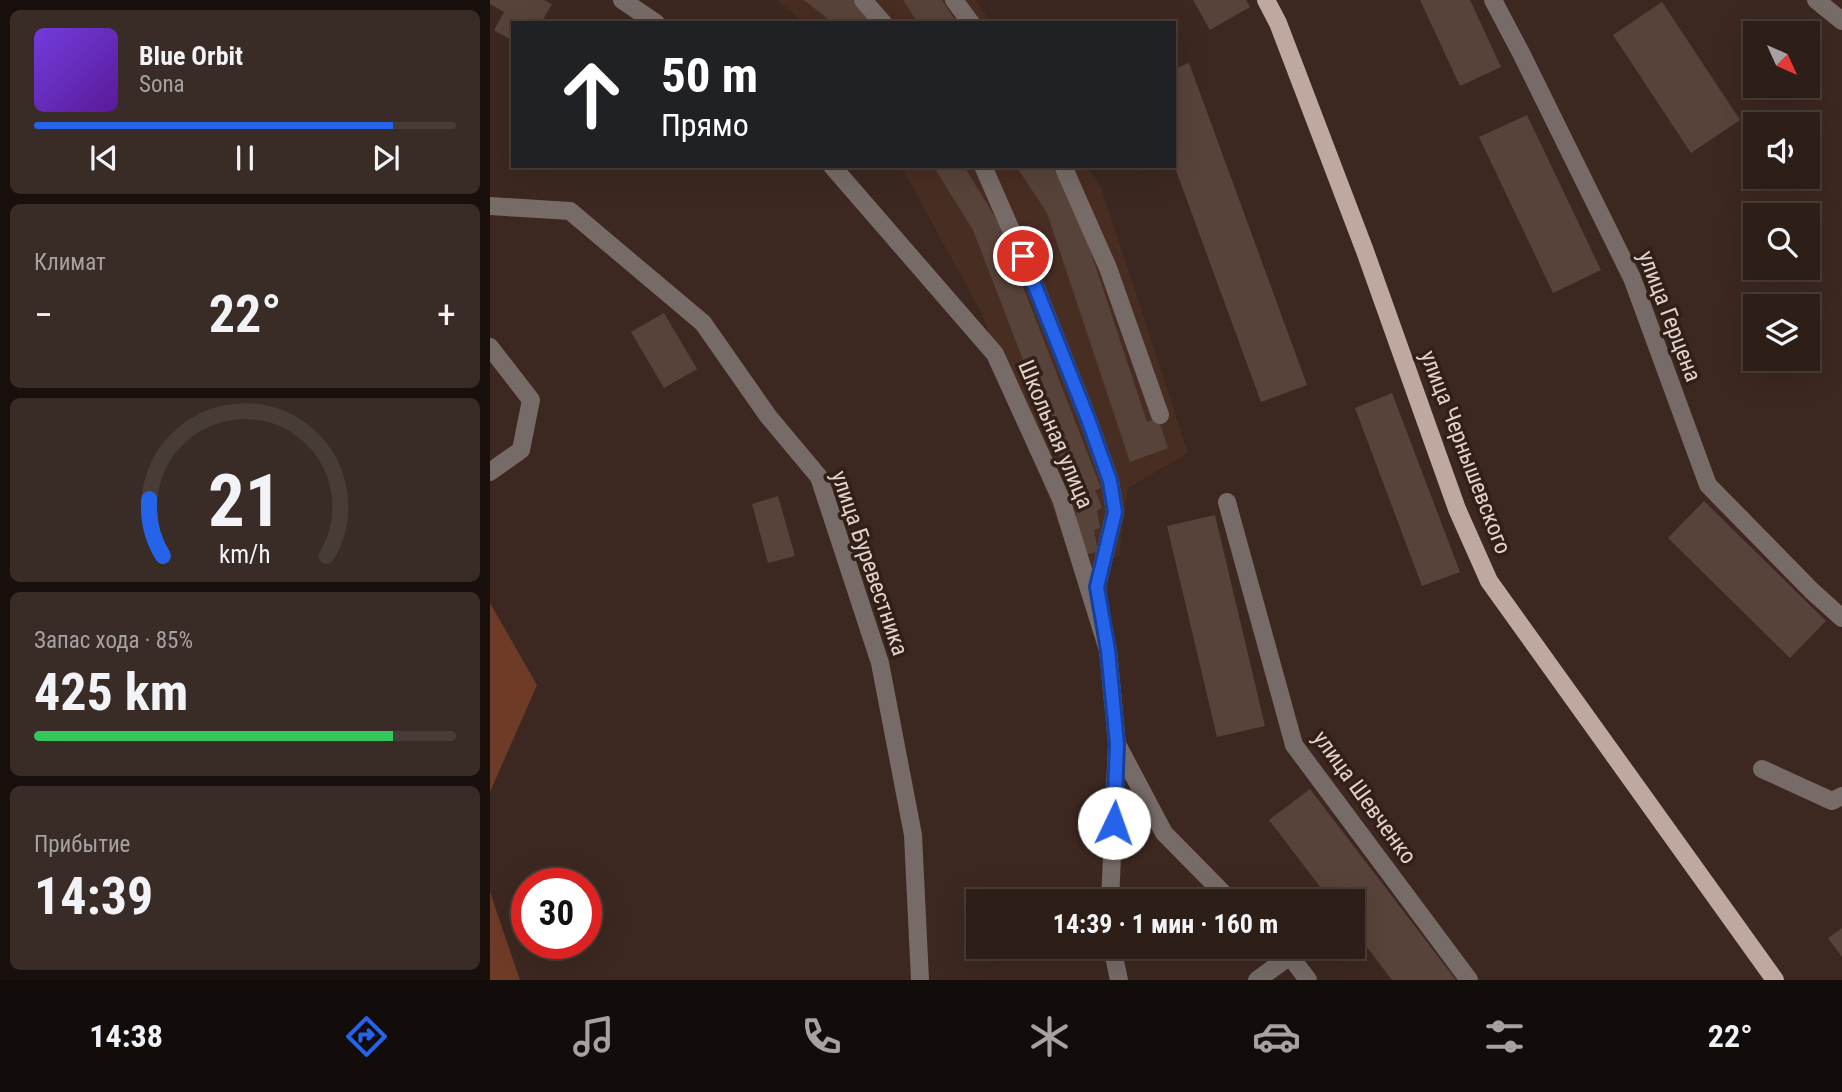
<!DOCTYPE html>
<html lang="ru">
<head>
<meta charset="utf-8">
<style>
	:root { --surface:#2d1e18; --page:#392b25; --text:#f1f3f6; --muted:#a7a2a2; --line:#483c37; --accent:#2563eb }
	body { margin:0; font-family:"Roboto Condensed",sans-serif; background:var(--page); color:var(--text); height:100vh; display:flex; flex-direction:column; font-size:26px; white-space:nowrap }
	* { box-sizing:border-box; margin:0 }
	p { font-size:23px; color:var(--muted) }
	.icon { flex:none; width:38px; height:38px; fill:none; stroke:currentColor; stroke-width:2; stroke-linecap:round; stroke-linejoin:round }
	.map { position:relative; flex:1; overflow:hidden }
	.details { display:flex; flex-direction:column; gap:10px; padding:10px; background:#19100d; width:490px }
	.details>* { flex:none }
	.top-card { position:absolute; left:21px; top:21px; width:665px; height:147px; border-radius:0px; box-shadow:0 7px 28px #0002,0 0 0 2px var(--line); background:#202124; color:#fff; overflow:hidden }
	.needle { width:46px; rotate:135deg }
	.controls { position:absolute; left:1253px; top:21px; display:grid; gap:14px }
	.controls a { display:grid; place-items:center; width:77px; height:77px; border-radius:0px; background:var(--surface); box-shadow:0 7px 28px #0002,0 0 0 2px var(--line); font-size:35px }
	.speed { position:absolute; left:21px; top:868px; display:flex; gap:14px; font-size:35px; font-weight:700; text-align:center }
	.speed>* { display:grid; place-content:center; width:91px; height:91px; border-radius:50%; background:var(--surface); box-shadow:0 7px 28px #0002,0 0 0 2px var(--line); line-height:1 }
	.speed .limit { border:10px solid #d22; background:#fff; color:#111 }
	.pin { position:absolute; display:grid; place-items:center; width:60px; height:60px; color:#fff; margin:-30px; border:4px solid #fff; border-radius:50%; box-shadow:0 2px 7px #0007 }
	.me { position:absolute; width:77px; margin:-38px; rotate:3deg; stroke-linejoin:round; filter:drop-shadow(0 0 5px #0008) }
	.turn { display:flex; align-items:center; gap:24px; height:147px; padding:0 35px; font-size:32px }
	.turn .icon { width:91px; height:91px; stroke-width:2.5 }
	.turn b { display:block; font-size:49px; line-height:60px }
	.big { font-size:52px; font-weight:700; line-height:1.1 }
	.details .widget { flex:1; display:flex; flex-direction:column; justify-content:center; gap:10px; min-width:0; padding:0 24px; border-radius:10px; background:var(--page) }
	.details .dial { align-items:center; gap:0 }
	.dial svg { height:182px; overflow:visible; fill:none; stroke:var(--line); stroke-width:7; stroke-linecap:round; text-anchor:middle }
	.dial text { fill:var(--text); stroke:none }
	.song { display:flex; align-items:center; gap:21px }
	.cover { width:84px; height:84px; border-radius:10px; background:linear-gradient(135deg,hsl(260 70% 55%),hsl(270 70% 35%)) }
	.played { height:7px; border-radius:4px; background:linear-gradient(90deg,var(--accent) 85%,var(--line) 85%) }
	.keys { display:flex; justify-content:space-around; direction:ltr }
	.heat { display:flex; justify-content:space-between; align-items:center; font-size:38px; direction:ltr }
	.charge { height:10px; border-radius:5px; background:linear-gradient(90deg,#34c759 85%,var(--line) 0) }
	.trip { position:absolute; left:476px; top:889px; width:399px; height:70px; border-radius:0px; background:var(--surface); box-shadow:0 7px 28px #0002,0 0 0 2px var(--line); font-weight:700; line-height:70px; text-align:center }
	.dock { display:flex; height:112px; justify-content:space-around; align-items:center; background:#120c0a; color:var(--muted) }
	.dock .icon { width:49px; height:49px }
	.dock .current { color:var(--accent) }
	.dock b { font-size:32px; color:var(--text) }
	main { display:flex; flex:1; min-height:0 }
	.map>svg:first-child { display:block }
	.built { fill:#482d22 }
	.green { fill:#6e3b26 }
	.building { fill:#58433a }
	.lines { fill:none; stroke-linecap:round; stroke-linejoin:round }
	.minor { stroke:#766b67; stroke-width:18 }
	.major { stroke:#bea89f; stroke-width:18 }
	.route-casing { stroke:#184099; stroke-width:18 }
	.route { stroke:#2563eb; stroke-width:12 }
	.labels { text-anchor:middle; stroke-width:7; stroke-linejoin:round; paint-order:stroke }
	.street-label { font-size:23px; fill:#e0d2cd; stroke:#321f17 }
</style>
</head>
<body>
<main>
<section class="details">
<div class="widget">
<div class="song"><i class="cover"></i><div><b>Blue Orbit</b><p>Sona</p></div></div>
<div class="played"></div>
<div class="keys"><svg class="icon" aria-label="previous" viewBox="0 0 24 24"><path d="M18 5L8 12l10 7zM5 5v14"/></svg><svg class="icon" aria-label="pause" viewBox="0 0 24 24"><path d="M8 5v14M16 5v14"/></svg><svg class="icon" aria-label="next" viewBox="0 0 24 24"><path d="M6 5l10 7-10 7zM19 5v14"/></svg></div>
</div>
<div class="widget"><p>Климат</p>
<div class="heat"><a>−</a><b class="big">22°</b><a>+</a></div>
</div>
<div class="widget dial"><svg viewBox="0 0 100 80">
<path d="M14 69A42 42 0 1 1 86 69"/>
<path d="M14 69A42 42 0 0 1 8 44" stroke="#2563eb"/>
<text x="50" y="56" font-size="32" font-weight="700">21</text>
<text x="50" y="72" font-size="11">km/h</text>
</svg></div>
<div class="widget"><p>Запас хода · 85%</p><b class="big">425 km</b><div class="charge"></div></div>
<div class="widget"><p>Прибытие</p><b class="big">14:39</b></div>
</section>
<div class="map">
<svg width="1352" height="980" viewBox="0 0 1352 980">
	<rect width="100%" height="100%" fill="#3c2820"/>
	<g class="built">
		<path d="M287 0H486L501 23H315Z"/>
		<path d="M411 166H597L611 187 698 453 638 488 629 556 585 571 493 316Z"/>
	</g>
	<g class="green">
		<path d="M0 603 47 685 0 792Z"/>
		<path d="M0 892 30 980H0Z"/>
	</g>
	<g class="building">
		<path d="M0 0H54L62 4 51 23H23V41L4 30 14 12 0 4Z"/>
		<path d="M314 0H363L388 23H343Z"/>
		<path d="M413 0H452L467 23H428Z"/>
		<path d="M703 0H756L760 7 720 30Z"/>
		<path d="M930 0H980L1011 67 970 86Z"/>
		<path d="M1172 2 1250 120 1201 153 1123 35Z"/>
		<path d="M699 63 817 385 771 402 684 165V69Z"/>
		<path d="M1037 115 1111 270 1063 293 989 137Z"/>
		<path d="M443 166H474L508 222 611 488 605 490 612 507 607 511 610 528 604 530 608 552 593 555 580 518 587 516 583 503 587 500 483 230Z"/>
		<path d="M526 166H561L584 201 657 422 668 418 678 448 640 462 557 213Z"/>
		<path d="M174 313 207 369 174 388 141 332Z"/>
		<path d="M902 393 970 572 932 586 865 408Z"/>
		<path d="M288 496 305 556 278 563 262 504Z"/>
		<path d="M1214 501 1336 621 1300 658 1178 538Z"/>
		<path d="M725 515 775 726 727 737 677 526Z"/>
		<path d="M820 789 966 980H902L863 929V901H841L779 820Z"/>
		<path d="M1352 928V957L1338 938Z"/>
	</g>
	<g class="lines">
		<g class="minor">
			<path d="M132 0 166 23"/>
			<path d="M373 0 393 23"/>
			<path d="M464 0 481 23"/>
			<path d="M1003 0 1031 53 1142 278 1218 485 1322 591 1352 618"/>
			<path d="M1326 0 1352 21"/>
			<path d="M342 166 505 354 571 499 618 650 627 744 620 901"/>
			<path d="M493 166 542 278 598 419 620 481 625 512 607 587 609 600"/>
			<path d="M573 166 618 268 670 415"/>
			<path d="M0 206 80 211 213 323 278 416 329 477 390 663 423 835 430 980"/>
			<path d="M0 347 41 400 31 450 0 472"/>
			<path d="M737 502 804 745 979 980"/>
			<path d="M627 744 674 833 741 901"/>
			<path d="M1272 769 1342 801 1352 796"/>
			<path d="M622 947 629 980"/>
			<path d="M790 947 800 956 818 980"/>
			<path d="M767 980 800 956"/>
		</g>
		<path class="major" d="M776 0 788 23 875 251 967 509 999 581 1285 980"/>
	</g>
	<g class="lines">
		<g class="route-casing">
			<path id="route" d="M533 256 598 419 620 481 625 512 607 587 618 650 627 744 624 823"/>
		</g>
		<use href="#route" class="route"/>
	</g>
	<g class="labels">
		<g class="street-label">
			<text transform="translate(1180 316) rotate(69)" y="8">улица Герцена</text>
			<text transform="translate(566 434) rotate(67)" y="8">Школьная улица</text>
			<text transform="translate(976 452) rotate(69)" y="8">улица Чернышевского</text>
			<text transform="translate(380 563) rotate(71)" y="8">улица Буревестника</text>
			<text transform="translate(875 797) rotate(54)" y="8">улица Шевченко</text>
		</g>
	</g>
</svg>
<div class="controls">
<a><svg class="needle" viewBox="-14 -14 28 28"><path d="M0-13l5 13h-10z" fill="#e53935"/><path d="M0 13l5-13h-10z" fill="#a7a2a2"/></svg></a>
<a><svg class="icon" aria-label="sound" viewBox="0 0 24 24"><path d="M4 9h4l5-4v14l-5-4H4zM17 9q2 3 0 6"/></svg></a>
<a><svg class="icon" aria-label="search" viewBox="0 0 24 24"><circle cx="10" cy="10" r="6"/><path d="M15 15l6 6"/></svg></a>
<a><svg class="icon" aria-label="layers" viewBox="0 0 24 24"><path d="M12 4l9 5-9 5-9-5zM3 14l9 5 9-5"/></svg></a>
</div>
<div class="speed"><div class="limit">30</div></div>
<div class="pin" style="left:533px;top:256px;background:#d93025"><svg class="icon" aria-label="arrive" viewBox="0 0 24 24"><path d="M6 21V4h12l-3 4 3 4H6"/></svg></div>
<svg class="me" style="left:624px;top:823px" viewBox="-20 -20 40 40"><circle r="19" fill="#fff"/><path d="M0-13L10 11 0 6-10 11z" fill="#2563eb"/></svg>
<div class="trip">14:39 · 1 мин · 160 m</div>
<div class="top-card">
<div class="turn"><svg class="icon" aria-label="ahead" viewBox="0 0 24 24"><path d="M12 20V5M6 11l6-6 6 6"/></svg><div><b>50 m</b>Прямо</div></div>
</div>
</div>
</main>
<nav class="dock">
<b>14:38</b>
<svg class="icon current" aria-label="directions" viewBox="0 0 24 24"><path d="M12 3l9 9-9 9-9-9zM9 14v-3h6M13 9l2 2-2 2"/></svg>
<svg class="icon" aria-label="music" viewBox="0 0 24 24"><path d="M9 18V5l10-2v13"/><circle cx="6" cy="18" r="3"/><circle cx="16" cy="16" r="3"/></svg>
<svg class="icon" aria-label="phone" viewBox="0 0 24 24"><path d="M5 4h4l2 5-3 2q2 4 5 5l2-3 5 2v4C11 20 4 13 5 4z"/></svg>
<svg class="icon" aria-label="climate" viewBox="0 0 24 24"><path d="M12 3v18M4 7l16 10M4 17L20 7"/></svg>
<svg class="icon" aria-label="car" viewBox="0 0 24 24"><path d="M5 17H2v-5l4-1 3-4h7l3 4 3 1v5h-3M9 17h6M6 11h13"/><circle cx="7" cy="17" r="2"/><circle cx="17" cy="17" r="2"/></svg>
<svg class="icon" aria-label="filters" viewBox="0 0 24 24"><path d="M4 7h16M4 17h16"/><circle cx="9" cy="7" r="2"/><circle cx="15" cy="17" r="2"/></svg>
<b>22°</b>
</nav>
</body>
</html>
